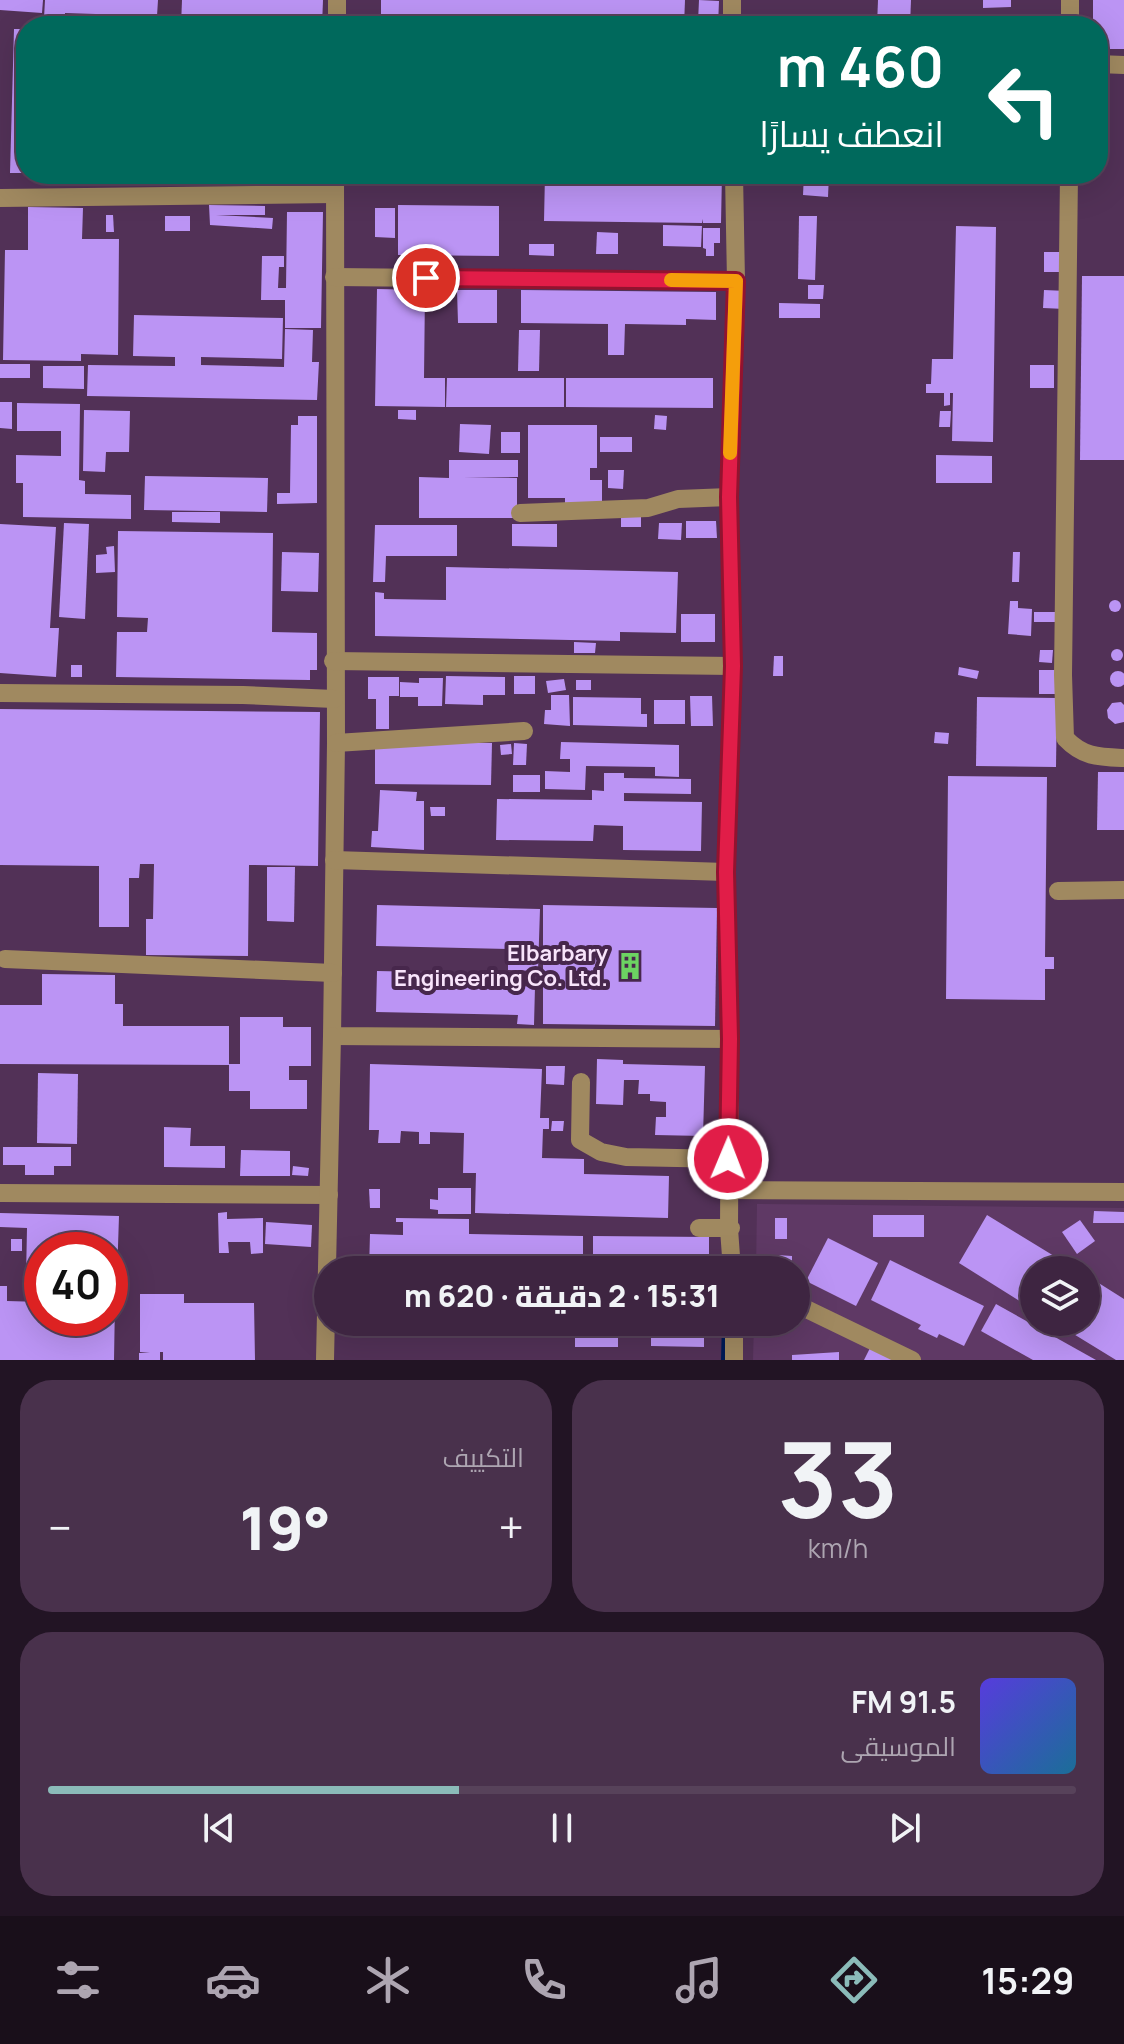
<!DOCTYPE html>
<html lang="ar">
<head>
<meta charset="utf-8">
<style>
	:root { --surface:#3e2541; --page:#49314c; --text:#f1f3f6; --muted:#ada5b1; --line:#57425a; --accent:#8bbbb9 }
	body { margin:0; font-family:Manrope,Cairo,sans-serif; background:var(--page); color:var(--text); direction:rtl; height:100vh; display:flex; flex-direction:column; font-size:30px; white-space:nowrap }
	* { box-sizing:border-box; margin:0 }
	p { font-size:26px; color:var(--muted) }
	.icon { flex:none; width:44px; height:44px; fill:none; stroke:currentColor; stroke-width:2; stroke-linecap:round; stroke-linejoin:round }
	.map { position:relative; height:1360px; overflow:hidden; direction:ltr }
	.sheet { display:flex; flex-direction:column; gap:20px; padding:20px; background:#221424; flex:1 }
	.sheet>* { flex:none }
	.top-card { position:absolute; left:16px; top:16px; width:1092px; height:168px; border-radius:32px; box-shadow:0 8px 32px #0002,0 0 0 2px var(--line); direction:rtl; background:#00695c; color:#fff; overflow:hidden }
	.buttons { position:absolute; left:1020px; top:1256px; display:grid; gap:16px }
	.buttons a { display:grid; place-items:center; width:80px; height:80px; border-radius:50%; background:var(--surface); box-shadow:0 8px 32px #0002,0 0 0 2px var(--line); font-size:40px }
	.speed { position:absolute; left:24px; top:1232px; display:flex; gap:16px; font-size:40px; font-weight:700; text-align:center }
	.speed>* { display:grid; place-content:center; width:104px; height:104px; border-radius:50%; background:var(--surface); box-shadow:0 8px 32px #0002,0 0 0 2px var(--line); line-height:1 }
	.speed .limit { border:12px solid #d22; background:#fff; color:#111 }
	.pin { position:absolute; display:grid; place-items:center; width:68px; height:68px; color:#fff; margin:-34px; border:4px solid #fff; border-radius:50%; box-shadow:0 2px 8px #0007 }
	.me { position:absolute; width:88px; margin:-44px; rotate:1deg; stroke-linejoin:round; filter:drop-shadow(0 0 6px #0008) }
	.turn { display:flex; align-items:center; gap:28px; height:168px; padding:0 32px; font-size:36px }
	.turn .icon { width:104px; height:104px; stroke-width:2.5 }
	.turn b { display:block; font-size:56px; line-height:68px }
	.big { font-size:60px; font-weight:800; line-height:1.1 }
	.sheet .widget { flex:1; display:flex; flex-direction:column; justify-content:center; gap:12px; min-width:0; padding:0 28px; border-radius:32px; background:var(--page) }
	.sheet .dial { align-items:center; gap:0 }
	.dial b { font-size:104px; line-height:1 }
	.song { display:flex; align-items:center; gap:24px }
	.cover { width:96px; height:96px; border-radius:12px; background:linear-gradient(135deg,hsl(250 70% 55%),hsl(200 70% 35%)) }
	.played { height:8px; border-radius:4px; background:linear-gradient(90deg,var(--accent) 40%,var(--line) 40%) }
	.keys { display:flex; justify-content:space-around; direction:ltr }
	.heat { display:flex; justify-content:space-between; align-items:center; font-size:44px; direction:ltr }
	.sheet .tiles { flex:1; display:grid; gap:20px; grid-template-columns:1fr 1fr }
	.widget:last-child { grid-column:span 2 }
	.trip { position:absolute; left:314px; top:1256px; width:496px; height:80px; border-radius:40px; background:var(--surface); box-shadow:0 8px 32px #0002,0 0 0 2px var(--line); font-weight:800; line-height:80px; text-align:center; direction:rtl }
	.tab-bar { display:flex; height:128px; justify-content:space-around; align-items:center; background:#190f1a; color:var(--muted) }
	.tab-bar .icon { width:56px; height:56px }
	.tab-bar .current { color:var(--accent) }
	.tab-bar b { font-size:36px; color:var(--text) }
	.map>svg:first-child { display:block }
	.built { fill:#5f3965; fill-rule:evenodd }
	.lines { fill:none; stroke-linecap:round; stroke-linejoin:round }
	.stream { stroke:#011a56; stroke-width:4 }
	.building { fill:#bb94f4 }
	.minor { stroke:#a08960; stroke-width:18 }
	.minor-bridge { stroke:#a08960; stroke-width:18 }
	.route-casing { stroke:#92132f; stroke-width:20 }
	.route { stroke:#e11d48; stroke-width:14 }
	.slow { stroke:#f59e0b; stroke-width:14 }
	.labels { text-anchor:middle; stroke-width:8; stroke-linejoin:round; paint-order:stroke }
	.poi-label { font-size:22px; font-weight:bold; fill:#f8e4fb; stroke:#47274c; text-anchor:end }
</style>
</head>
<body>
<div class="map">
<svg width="1124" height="1360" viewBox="0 0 1124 1360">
	<rect width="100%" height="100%" fill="#523157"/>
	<path class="built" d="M757 1204 1124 1208V1360H753L754 1322H796V1270H756ZM1034 1270H1086V1322H1034Z"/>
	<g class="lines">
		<path class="stream" d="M723 1360 724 1322"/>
	</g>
	<g class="building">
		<path d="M0 0H43L42 13 0 10Z"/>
		<path d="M45 0H158L157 16 65 13V18H44Z"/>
		<path d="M182 0H323L322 26H181Z"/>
		<path d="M381 0H685L684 26H381Z"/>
		<path d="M699 0 719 1 718 26H693V22H698Z"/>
		<path d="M878 0H911L910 26H877Z"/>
		<path d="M983 0H1011V7L983 8Z"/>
		<path d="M1093 0H1124V49H1098V26H1093Z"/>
		<rect x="977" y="18" width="33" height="8"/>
		<path d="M14 29H26V173H10Z"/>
		<path d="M451 174H513V178L451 177Z"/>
		<path d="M545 174H722L721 223H703V219L702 223 544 221Z"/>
		<path d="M804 174H829L828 197 803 195Z"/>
		<path d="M209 205 265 206V215H216L273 218 272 229 210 225Z"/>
		<path d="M398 205 499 206V256L398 255Z"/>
		<path d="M28 207 83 208 82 239H119L118 355 81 354V361L3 360 5 250H28Z"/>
		<path d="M375 208H395V238L375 237Z"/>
		<path d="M287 212H323L321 328H285V300H261L262 256H284V267H279L278 288H286Z"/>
		<path d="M106 215H113L114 232H106Z"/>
		<rect x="165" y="216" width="25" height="15"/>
		<path d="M799 216H817L815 280 798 279Z"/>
		<path d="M663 225 702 226 701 247 663 246Z"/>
		<path d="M956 226 996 227 993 442 952 441 953 393H950V405L944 406V393H926V384H931L932 359H953Z"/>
		<path d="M703 228H720V243H714V256H706V249L703 248Z"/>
		<path d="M597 232 618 233V254H596Z"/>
		<path d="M529 244H554V256L529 255Z"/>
		<rect x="1044" y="252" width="20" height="20"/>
		<path d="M1082 276H1124V460H1080Z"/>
		<path d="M808 285H824L823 299H808Z"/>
		<path d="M377 289 425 290 424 378H445V407L375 406Z"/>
		<path d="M457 290H497V323H458Z"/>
		<path d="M521 290 716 292V320L686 319V325L625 324 624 355H608V324L521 323Z"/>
		<path d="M1044 290 1067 291 1065 309 1043 308Z"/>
		<path d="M779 303 820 304V318H779Z"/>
		<path d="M134 315 283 318 282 359 201 357V365L284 367 285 329 313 330 312 362H319L317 400 87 396 88 365 175 366V357L133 356Z"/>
		<path d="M519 330H540L539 371H518Z"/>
		<rect x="0" y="364" width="30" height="14"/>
		<rect x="1030" y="365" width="24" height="23"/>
		<path d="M43 366H84V389L43 388Z"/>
		<path d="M447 378H564V407H446Z"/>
		<path d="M566 378H713V408L566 407Z"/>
		<path d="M0 402H12V429L0 428Z"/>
		<path d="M17 403 80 404 79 480 85 481V494L131 495V519L23 517V483H16V455L61 456V431H17Z"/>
		<path d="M84 410 130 411 129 452H106L105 472 83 471Z"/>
		<path d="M398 410H416V420L398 419Z"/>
		<path d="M940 411H951L950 427H939Z"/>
		<path d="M655 415 667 416 666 430 654 429Z"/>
		<path d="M298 416H317V503L277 504V493H290L291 425H298Z"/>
		<path d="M460 424 491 425 489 454 459 452Z"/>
		<path d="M528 425H597V468H590V480H602V508H565V498H528Z"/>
		<rect x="501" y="432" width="19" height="21"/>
		<rect x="600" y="437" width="32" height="15"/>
		<path d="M936 455 992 456V483H936Z"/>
		<path d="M449 460H518V477H463L517 478V518H419V477L449 478Z"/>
		<path d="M608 470H624L623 489 608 488Z"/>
		<path d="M145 476 268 478 267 512 144 510Z"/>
		<path d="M172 512H220V523L172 522Z"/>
		<path d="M621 516 641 517V527H621Z"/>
		<path d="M686 521H716L717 538H686Z"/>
		<path d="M64 523 89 524 85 619 59 617Z"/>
		<path d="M659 523H682L681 540 658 539Z"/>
		<path d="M0 524 56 527 50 628H59L56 677 0 673Z"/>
		<path d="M512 524H557V547L512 546Z"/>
		<path d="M375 525H457V556H386L385 582H373Z"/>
		<path d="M118 531 273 533 272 632 317 633V670H310V680L116 677 117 632H147L148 618 117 617Z"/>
		<path d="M114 546 115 572 96 573V555L107 554 106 547Z"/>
		<path d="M282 552 319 553 318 592 281 591Z"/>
		<path d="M1013 552H1020L1019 582H1012Z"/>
		<path d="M446 567 678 572 676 633 620 632V641L375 636V592L384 593V599L446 600Z"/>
		<circle cx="1115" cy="606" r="6"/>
		<path d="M1010 601H1018V608L1032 609 1031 636 1008 634Z"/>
		<rect x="1034" y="612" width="21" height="10"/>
		<rect x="681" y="614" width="34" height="28"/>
		<path d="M574 642 596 643 595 653H574Z"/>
		<circle cx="1117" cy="655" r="6"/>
		<path d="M1040 650H1053L1052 663 1039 662Z"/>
		<path d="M774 656H783V676H773Z"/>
		<rect x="71" y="665" width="11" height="12"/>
		<path d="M959 667 979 671 977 679 958 675Z"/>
		<rect x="1039" y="670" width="17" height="24"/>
		<circle cx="1118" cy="679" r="8"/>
		<path d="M446 676 505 677V695H483V705L445 704Z"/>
		<rect x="514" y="676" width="21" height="18"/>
		<path d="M368 677H399V696H389V729H376V699H368Z"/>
		<path d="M419 678H443L442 706H418V697H400V682L419 683Z"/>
		<path d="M564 679 566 690 548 693 546 681Z"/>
		<rect x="576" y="680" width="15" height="10"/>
		<path d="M551 695H569L570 726 544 724 545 710H551Z"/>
		<path d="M690 696H712L713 726H691Z"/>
		<path d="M573 697 641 698V714H647V727L573 725Z"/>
		<path d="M977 697 1057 698 1056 767 976 766Z"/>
		<rect x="654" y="700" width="31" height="24"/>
		<path d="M1121 702 1124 705V722L1115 724 1108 718 1107 710 1112 703Z"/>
		<path d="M0 709 320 712 318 866 249 865 248 956 146 955V919H153L154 864H140L139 878H129V927H99V866L0 865Z"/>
		<path d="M935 732 949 733 948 744 934 743Z"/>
		<path d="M375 742 492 743 491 785 375 784Z"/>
		<path d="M561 742 679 745V777L655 776V767L586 766 585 790 545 789V771L570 772V759H560Z"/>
		<path d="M514 743 527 744 526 765H513Z"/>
		<path d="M511 744 512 754 501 755 500 745Z"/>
		<path d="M1098 772H1124V830H1097Z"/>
		<path d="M604 773H624V778L691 779V794L624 793V801L702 802 701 851 623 850V826L594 825 593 841 496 840 497 799 592 800V790L604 791Z"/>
		<rect x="513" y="775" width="27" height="17"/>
		<path d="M948 776 1047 777 1045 957H1054V969H1045V1000L946 999Z"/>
		<path d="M380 790 417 792 416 801H424V850L371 847 372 831H378Z"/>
		<path d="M430 807H445V816H431Z"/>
		<path d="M267 867H295L294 922 267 921Z"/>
		<path d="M377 905 540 909 538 971 508 970V949L376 946Z"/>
		<path d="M543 905 717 908 715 1026 543 1024Z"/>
		<path d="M377 971 519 974V986L535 987 534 1025 517 1024 518 1015 376 1012Z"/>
		<path d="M42 974 115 975V1004H123V1026H229V1065L0 1064V1005H42Z"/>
		<path d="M240 1017H283V1027H311V1066H289V1080H307V1109H250V1091H229V1064H240Z"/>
		<path d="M597 1059 623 1060V1064L705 1066 703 1136 655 1135 656 1117H666V1102L650 1101V1094H638L639 1080H624L623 1105 596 1104Z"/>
		<path d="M370 1064 542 1069 540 1118H549V1129H543L542 1158 584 1159V1174L669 1176 668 1218 475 1213 476 1173H463L464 1133 430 1132V1144H419V1132L401 1131 400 1143H378L379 1130H369Z"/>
		<path d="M546 1066H565L564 1085 546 1084Z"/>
		<path d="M38 1073 78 1074 77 1144 37 1143Z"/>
		<path d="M552 1121H564L563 1131H551Z"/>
		<path d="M164 1127 191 1128 190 1146H225V1168L164 1167Z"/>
		<path d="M3 1147H71V1166H54V1175H25V1165H3Z"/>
		<path d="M241 1150 290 1151V1176H240Z"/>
		<path d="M293 1166 309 1168 308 1176 292 1175Z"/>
		<path d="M438 1188H471V1214H438V1210L430 1209V1199L438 1200Z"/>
		<path d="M369 1189H380V1208H370Z"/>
		<path d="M1094 1211 1124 1212V1223H1093Z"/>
		<path d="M227 1212V1219L263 1218V1253L251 1254 250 1242H228L229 1253H219L218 1213Z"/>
		<path d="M0 1213 119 1216 117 1277H110V1250H42V1278H26L27 1228 0 1227Z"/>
		<rect x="873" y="1215" width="51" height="22"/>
		<path d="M987 1215 1077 1270H1034V1310L959 1263Z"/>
		<path d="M396 1218 469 1219V1234L583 1236V1270H369L370 1234 403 1235V1222H396Z"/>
		<rect x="775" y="1218" width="12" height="21"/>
		<path d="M1080 1220 1095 1241 1077 1254 1062 1232Z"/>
		<path d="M266 1222 312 1225 311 1247 265 1244Z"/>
		<path d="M593 1236 709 1237V1270H593Z"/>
		<path d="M828 1238 878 1263 856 1306 806 1281Z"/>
		<rect x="11" y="1239" width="11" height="12"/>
		<path d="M777 1255 792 1256V1270H773V1261H777Z"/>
		<path d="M890 1260 984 1306 964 1346 939 1334 937 1338 918 1329 921 1325 871 1300Z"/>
		<path d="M1086 1275 1124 1299V1360H1116L1054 1322H1086Z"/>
		<path d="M0 1286H7V1301L42 1302V1318H110V1301H115L114 1360H0Z"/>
		<path d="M140 1294H184V1303H254L255 1360H163V1352H160V1360H139V1353H150L140 1352Z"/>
		<path d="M996 1304 1096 1360H1033L981 1331Z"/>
		<path d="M369 1322H469V1326L369 1325Z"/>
		<path d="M575 1322H704V1347L651 1346V1335H631V1331L618 1330V1347H575Z"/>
		<path d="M870 1348 895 1360H864Z"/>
		<path d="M839 1352V1360H792V1355Z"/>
	</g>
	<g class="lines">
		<g class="minor">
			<path d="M732 0V26"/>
			<path d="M1070 0V26"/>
			<path d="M337 26V0"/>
			<path d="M1098 64 1124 65"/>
			<path d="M335 174 336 743 332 1036 730 1039"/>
			<path d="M1069 174 1063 675 1065 738C1083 757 1098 757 1124 758"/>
			<path d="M0 198 334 194"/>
			<path d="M334 277 736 281"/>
			<path d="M520 513 648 508 678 499 729 497"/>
			<path d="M333 661 733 666"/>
			<path d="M0 693 243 695 334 699"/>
			<path d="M336 743 524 731"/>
			<path d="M334 860 726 872"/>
			<path d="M1058 891 1124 890"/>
			<path d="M5 959 333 973"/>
			<path d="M581 1082 580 1140 601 1152 626 1157 728 1159"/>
			<path d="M730 1190 1124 1192"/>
			<path d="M0 1193 329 1195"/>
			<path d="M732 1270 729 1229 730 1039 726 872 733 666 729 497 736 281 734 174"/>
			<path d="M796 1304 912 1360"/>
			<path d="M325 1360 332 1036"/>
			<path d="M734 1360V1322"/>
		</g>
		<path class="minor-bridge" d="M699 1228H731"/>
	</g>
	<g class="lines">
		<g class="route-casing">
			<path id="route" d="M426 278 736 281 729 497 733 666 726 872 730 1039 728 1159"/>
		</g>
		<use href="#route" class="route"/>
		<path class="slow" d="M671 280 736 281 730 453"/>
	</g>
	<defs>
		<g id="building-bare" transform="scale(2.16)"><path d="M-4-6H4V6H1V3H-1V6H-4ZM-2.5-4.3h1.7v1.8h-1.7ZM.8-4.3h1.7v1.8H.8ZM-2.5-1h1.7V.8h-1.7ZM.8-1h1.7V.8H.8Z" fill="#6cd362" stroke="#47274c" stroke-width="2.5" paint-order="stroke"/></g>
	</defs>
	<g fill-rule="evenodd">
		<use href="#building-bare" x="630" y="966"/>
	</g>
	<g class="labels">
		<g class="poi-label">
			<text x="608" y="961">Elbarbary<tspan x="608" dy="25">Engineering Co. Ltd.</tspan></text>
		</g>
	</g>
</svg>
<div class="buttons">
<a><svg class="icon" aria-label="layers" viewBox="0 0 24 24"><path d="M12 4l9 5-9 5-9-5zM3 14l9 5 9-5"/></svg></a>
</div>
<div class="speed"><div class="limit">40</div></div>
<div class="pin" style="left:426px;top:278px;background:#d93025"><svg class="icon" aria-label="arrive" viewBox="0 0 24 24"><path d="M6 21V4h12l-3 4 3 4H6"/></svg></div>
<svg class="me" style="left:728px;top:1159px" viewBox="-20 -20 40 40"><circle r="17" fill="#e11d48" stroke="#fff" stroke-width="3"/><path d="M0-11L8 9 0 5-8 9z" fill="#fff"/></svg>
<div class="trip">15:31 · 2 دقيقة · 620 m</div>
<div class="top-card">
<div class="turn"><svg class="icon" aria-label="left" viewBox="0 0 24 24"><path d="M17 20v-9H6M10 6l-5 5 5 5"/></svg><div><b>460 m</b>انعطف يسارًا</div></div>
</div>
</div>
<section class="sheet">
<div class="tiles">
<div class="widget dial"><b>33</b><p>km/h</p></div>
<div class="widget"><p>التكييف</p>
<div class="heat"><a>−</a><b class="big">19°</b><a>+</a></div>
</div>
<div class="widget">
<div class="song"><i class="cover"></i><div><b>91.5 FM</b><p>الموسيقى</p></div></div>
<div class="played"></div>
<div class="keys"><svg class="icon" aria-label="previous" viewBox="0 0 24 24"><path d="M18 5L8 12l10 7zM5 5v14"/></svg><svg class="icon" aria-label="pause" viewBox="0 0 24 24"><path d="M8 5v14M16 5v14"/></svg><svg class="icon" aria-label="next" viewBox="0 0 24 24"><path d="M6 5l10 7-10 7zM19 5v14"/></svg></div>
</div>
</div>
</section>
<nav class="tab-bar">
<b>15:29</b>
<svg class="icon current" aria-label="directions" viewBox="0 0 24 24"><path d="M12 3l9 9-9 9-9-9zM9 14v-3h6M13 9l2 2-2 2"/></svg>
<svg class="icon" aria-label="music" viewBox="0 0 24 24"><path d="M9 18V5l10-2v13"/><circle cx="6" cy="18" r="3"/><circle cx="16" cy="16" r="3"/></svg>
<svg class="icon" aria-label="phone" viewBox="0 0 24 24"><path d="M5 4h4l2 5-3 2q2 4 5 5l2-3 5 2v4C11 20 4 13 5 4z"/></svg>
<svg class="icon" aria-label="climate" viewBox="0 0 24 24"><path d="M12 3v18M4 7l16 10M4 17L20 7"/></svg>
<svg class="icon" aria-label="car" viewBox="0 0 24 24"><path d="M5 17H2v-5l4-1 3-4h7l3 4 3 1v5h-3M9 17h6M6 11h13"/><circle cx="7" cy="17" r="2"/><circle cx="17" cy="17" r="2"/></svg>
<svg class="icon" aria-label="filters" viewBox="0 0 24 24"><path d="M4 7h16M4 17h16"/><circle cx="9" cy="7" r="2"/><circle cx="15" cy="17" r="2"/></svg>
</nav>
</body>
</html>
